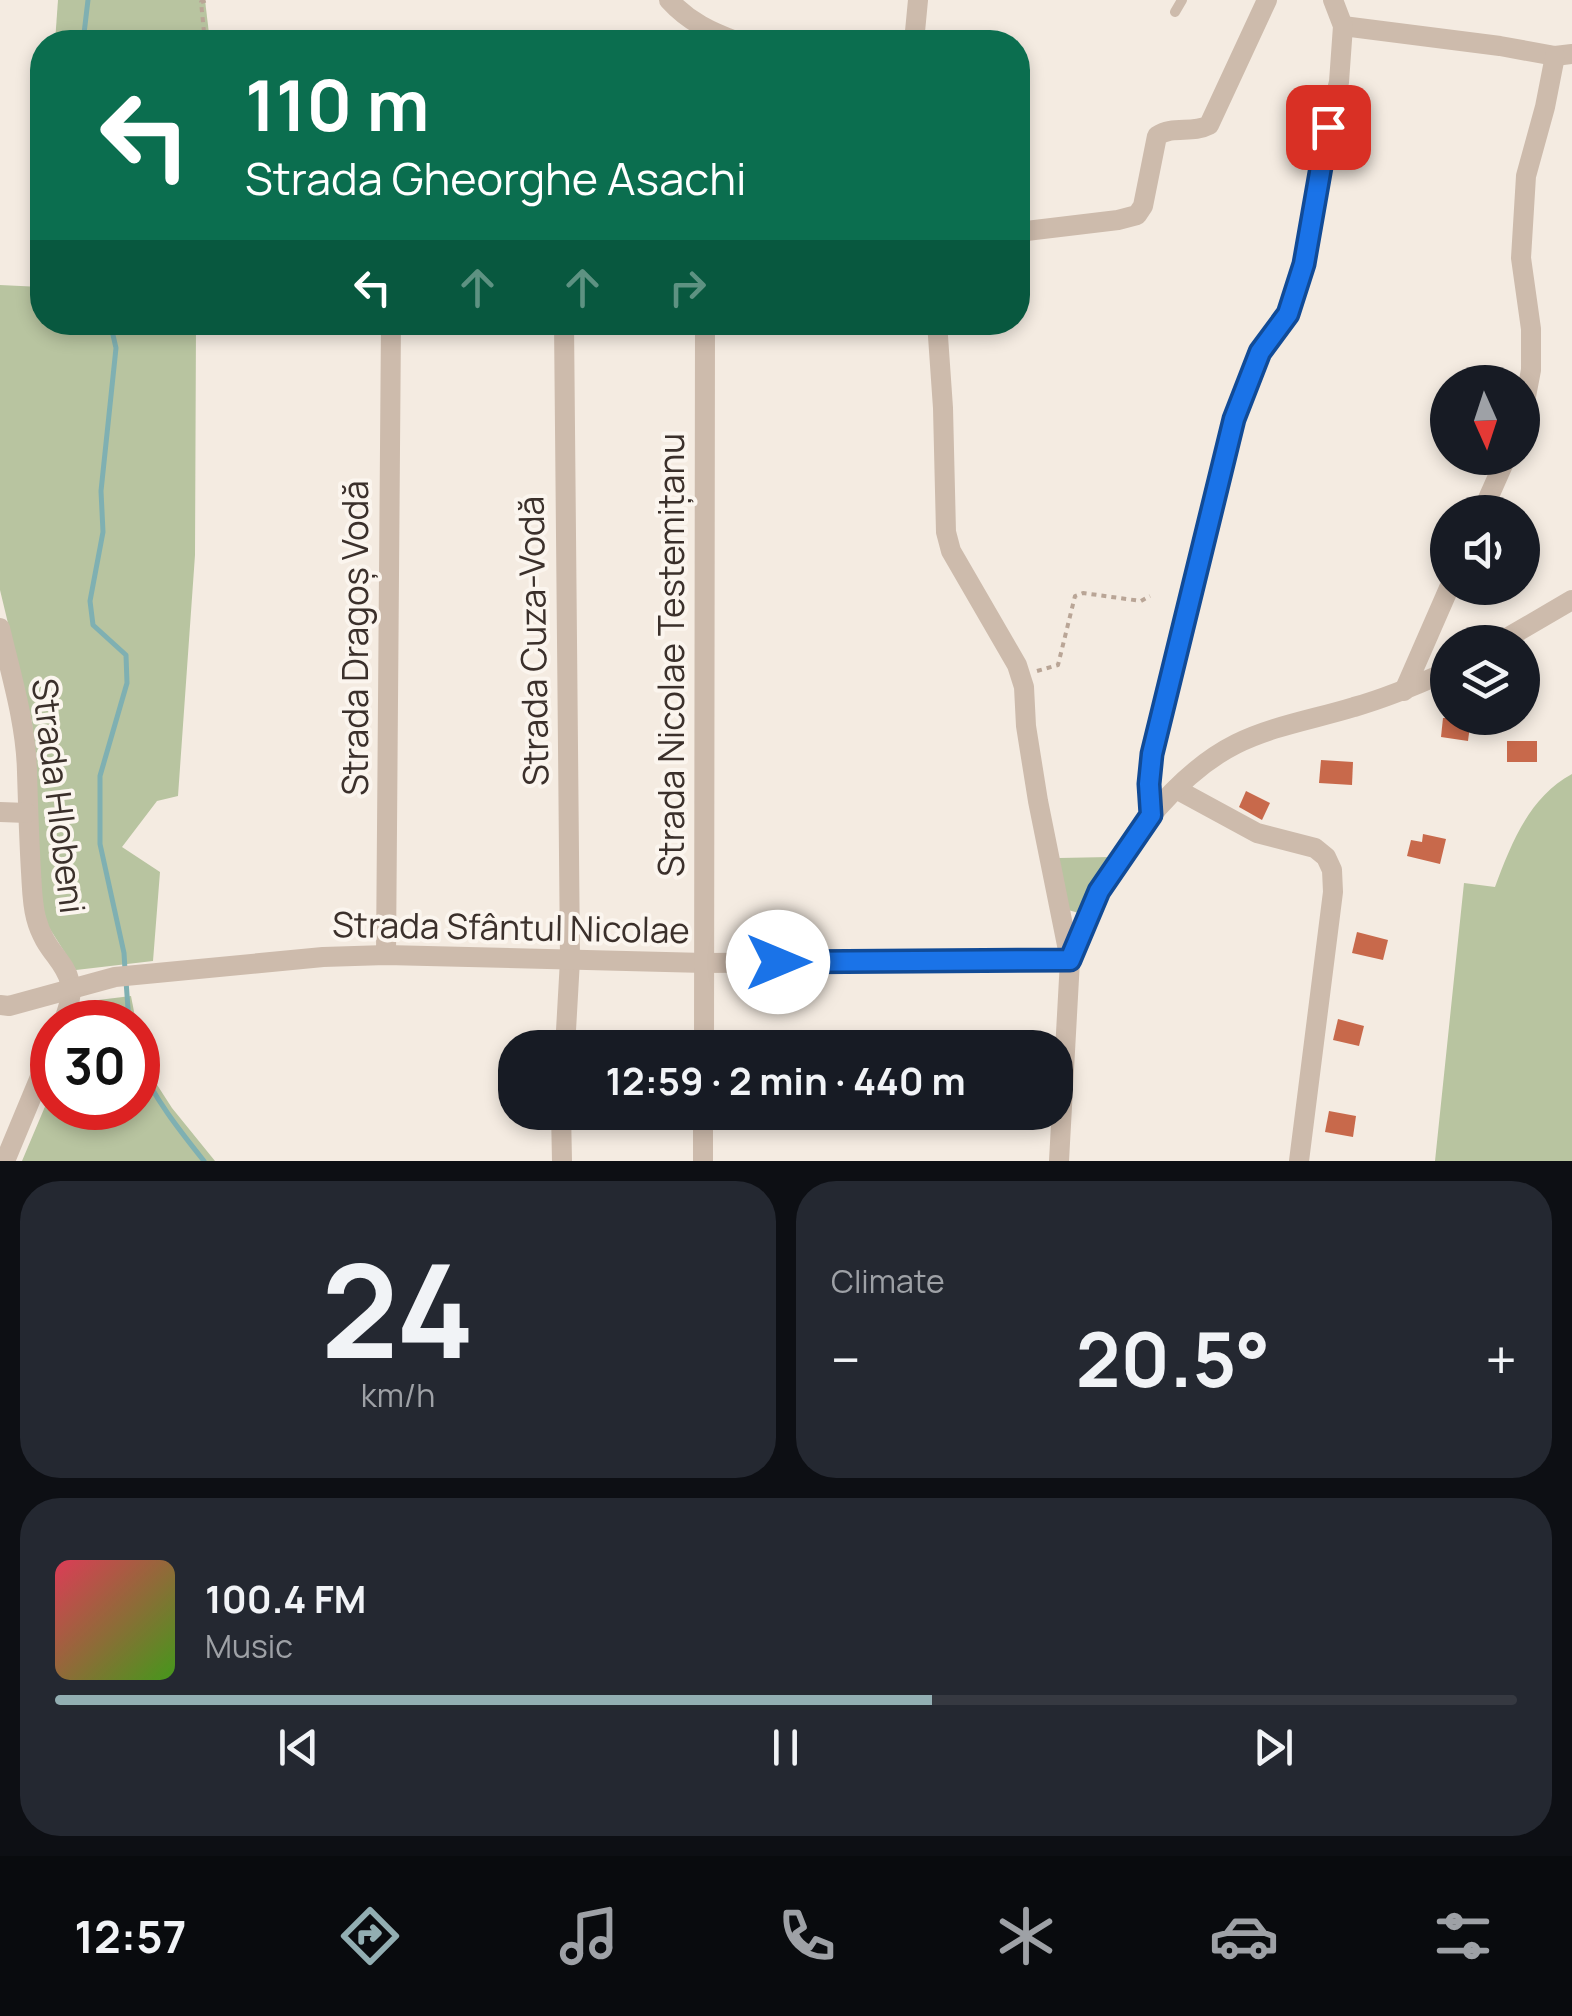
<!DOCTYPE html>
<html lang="en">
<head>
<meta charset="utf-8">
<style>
	:root { --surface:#171b24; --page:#242831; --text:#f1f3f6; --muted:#9ea1a6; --line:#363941; --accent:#92aeb2 }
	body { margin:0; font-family:Manrope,sans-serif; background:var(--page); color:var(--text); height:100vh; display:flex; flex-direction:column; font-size:38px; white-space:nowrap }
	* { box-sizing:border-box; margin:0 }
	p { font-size:32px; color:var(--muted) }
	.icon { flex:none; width:55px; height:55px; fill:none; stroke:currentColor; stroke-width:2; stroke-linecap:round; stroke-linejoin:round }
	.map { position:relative; height:1161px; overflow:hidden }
	.drawer { display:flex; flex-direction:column; gap:20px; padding:20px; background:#0d0f14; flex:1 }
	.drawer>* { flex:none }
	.top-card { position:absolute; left:30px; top:30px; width:1000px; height:305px; border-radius:40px; box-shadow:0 5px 15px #0003; background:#0b6e4f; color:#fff; overflow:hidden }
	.needle { width:65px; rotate:177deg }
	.fabs { position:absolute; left:1430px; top:365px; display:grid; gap:20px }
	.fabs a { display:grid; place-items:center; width:110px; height:110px; border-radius:50%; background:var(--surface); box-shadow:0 5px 15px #0003; font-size:50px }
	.speed { position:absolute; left:30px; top:1000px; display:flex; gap:20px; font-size:50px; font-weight:700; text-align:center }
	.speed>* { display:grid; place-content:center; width:130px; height:130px; border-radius:50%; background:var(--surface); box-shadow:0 5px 15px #0003; line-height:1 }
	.speed .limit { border:15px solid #d22; background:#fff; color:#111 }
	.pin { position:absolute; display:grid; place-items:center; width:85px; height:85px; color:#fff; margin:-42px; border-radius:20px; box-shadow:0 5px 15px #0006 }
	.me { position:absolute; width:110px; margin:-55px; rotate:90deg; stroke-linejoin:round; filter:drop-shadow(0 0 8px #0008) }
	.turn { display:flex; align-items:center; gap:35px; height:210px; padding:0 50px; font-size:45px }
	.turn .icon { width:130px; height:130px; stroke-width:2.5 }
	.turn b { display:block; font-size:70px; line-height:85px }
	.lanes { display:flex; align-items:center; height:95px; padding:0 50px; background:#0003; justify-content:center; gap:50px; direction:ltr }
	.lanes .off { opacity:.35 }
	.big { font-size:75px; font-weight:700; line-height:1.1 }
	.drawer .widget { flex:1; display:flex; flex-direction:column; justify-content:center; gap:15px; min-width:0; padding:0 35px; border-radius:40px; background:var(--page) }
	.drawer .dial { align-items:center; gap:0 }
	.dial b { font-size:130px; line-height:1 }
	.song { display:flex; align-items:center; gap:30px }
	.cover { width:120px; height:120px; border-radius:15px; background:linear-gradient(135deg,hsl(350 70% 55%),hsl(100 70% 35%)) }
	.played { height:10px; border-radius:5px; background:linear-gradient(90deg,var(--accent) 60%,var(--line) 60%) }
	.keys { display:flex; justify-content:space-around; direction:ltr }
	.heat { display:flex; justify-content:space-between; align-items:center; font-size:55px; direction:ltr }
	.drawer .tiles { flex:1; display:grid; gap:20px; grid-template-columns:1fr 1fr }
	.widget:last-child { grid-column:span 2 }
	.trip { position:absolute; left:498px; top:1030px; width:575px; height:100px; border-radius:40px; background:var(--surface); box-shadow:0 5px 15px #0003; font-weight:700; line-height:100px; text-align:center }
	.menu { display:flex; height:160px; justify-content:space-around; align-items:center; background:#090b0e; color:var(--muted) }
	.menu .icon { width:70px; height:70px }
	.menu .active { color:var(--accent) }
	.menu b { font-size:45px; color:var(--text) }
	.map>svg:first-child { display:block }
	.green { fill:#b8c4a0 }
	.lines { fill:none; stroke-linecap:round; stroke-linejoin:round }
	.stream { stroke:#7fb0b2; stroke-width:5 }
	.building { fill:#c8694b }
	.path { stroke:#b9a596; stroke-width:4; stroke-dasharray:5 5; stroke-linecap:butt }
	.service { stroke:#cdbbac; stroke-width:10 }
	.minor { stroke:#cdbbac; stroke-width:20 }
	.route-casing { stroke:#114b97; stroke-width:25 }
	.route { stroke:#1a73e8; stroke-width:18 }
	.labels { text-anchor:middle; stroke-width:8; stroke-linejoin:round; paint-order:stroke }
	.street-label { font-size:35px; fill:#3b302b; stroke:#fbf5ee }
</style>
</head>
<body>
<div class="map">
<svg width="1572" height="1161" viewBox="0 0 1572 1161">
	<rect width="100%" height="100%" fill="#f4ebe1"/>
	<g class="green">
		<path d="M58 0H205L210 42H55Z"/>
		<path d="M42 272V322L196 323 195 555 178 796 157 801 122 847 160 872 153 961 76 970 48 926 41 901 32 723 0 590V285L41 287Z"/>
		<path d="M1572 774V1161H1435L1464 883 1495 887C1511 844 1529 797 1572 774Z"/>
		<path d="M1110 857 1079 913 1068 910 1059 858Z"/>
		<path d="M131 996 136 1022H81L90 1001Z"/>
		<path d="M138 1033 143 1063 172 1108 215 1161H22L52 1090V1108H138Z"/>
	</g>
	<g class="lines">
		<g class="stream">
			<path d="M83 42 88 0"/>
			<path d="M110 322 116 348 101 491 103 532 90 601 93 625 126 655 127 683 100 776V844L124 953 125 970"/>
			<path d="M126 981 129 1022"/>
			<path d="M138 1061C153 1097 180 1131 204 1161"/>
		</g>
	</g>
	<g class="building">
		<path d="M1443 718H1471L1468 741 1441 737Z"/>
		<rect x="1507" y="741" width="30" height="21"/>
		<path d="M1321 760 1353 762 1352 785 1319 783Z"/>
		<path d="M1246 791 1270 803 1262 820 1239 807Z"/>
		<path d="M1423 834 1446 839 1440 864 1407 856 1411 840 1422 842Z"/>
		<path d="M1357 932 1388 940 1383 960 1352 953Z"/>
		<path d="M1338 1019 1364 1026 1359 1046 1333 1040Z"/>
		<path d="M1329 1111 1356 1116 1353 1137 1325 1132Z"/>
	</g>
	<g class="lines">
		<g class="path">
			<path d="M205 42 201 2 208 0"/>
			<path d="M1037 671 1058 665 1075 596 1083 593 1141 601 1150 596"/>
		</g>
		<path class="service" d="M1175 12 1182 0"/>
		<g class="minor">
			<path d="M669 0C689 22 711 32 738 42"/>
			<path d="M1343 26 1500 46 1555 56 1572 54"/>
			<path d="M914 42 918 0"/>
			<path d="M1018 232 1118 220 1137 215 1143 206 1157 136C1173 125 1192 134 1209 125L1267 0"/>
			<path d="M564 322 570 960 565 1048"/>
			<path d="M937 322 943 408 946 532 951 551 1017 665 1024 687 1026 726 1038 801 1070 960 1059 1161"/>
			<path d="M1522 417 1531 370V329L1521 258 1526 176 1545 107 1555 56"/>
			<path d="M1482 512 1506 458"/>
			<path d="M0 628C11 675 26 723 27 772 28 805 29 838 31 872 32 887 32 903 36 918 48 965 87 965 63 1022"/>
			<path d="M1500 642 1572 600"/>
			<path d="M1404 691 1449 588"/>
			<path d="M1176 789 1257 833 1315 848 1326 857 1332 870 1333 892 1299 1161"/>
			<path d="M0 812 27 813"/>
			<path d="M1151 815 1149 784 1152 753 1233 419 1260 352 1288 314 1305 263 1327 127 1339 82 1343 26 1333 0"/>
			<path d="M386 955 391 322"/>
			<path d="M0 1005 9 1006 115 977 323 957 386 955 705 963 1070 960C1080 937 1088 910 1100 889 1133 834 1178 773 1236 744 1272 726 1315 719 1354 707 1386 698 1417 685 1448 671"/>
			<path d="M704 1048 705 322"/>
			<path d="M561 1112 562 1161"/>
			<path d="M5 1161 52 1048"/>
			<path d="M703 1161V1112"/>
		</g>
	</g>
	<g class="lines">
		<g class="route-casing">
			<path id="route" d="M778 962 1070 960 1099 891 1151 815 1149 784 1152 754 1234 419 1260 352 1288 314 1304 264 1328 127"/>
		</g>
		<use href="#route" class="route"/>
	</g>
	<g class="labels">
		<g class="street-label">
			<text transform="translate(356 638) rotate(-90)" y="12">Strada Dragoș Vodă</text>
			<text transform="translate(534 641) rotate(-91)" y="12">Strada Cuza-Vodă</text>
			<text transform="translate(672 655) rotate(-90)" y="12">Strada Nicolae Testemițanu</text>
			<text transform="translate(58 796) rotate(83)" y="12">Strada Hlobeni</text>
			<text transform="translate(511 928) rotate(1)" y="12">Strada Sfântul Nicolae</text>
		</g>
	</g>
</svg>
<div class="fabs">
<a><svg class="needle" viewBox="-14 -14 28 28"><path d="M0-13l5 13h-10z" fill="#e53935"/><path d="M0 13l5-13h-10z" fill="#9ea1a6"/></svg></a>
<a><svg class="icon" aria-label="sound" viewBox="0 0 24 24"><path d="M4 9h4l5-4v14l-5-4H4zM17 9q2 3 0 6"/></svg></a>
<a><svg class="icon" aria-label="layers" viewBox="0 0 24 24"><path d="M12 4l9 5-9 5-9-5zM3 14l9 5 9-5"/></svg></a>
</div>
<div class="speed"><div class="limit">30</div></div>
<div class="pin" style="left:1328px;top:127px;background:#d93025"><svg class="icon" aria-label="arrive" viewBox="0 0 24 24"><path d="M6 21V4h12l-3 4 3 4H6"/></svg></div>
<svg class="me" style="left:778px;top:962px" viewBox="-20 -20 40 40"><circle r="19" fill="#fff"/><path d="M0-13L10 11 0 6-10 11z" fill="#1a73e8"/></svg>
<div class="trip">12:59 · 2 min · 440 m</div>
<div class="top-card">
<div class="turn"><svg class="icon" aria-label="left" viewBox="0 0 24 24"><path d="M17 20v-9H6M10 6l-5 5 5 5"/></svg><div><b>110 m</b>Strada Gheorghe Asachi</div></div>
<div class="lanes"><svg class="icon" aria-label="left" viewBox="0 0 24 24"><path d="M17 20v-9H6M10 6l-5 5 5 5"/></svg><svg class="icon off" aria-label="ahead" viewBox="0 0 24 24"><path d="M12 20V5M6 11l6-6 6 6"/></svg><svg class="icon off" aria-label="ahead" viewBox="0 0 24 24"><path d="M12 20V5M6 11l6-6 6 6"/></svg><svg class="icon off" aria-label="right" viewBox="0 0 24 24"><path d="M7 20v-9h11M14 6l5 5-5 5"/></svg></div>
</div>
</div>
<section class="drawer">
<div class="tiles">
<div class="widget dial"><b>24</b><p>km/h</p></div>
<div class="widget"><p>Climate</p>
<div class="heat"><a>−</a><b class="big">20.5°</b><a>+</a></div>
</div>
<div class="widget">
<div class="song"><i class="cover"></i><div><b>100.4 FM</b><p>Music</p></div></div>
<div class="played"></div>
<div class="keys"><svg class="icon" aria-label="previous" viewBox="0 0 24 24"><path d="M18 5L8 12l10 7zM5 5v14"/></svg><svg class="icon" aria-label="pause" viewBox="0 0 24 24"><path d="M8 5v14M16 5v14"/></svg><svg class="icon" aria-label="next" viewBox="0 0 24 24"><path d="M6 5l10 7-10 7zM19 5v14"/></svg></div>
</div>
</div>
</section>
<nav class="menu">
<b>12:57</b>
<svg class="icon active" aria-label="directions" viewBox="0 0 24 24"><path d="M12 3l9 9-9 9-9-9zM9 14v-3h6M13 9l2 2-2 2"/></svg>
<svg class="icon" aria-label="music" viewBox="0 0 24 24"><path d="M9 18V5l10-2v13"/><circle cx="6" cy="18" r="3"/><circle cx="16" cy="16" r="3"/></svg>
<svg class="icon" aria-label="phone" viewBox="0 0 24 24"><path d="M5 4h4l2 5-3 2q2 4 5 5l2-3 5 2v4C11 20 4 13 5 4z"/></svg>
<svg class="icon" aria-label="climate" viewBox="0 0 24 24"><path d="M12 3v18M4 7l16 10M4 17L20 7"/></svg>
<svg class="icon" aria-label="car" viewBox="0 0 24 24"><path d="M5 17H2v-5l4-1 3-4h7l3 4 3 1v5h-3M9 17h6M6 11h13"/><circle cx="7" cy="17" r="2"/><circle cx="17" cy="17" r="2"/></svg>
<svg class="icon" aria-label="filters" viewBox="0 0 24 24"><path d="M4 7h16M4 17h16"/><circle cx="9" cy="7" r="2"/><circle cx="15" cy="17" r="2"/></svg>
</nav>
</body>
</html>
